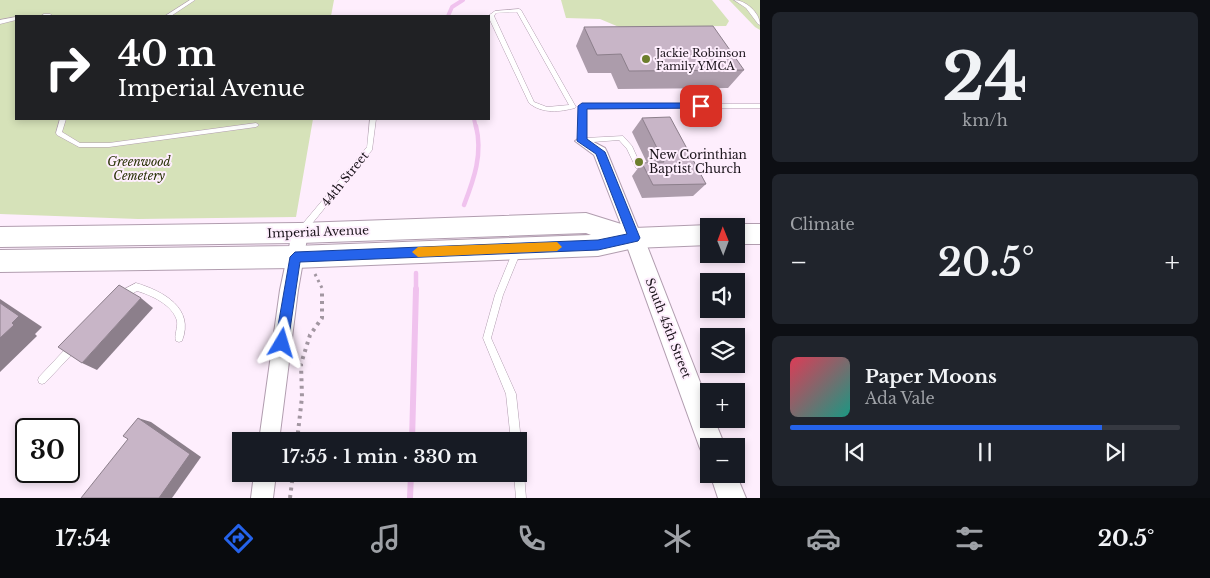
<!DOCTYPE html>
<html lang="en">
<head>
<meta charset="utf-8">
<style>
	:root { --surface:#171b24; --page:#20242c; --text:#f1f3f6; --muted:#9ea1a6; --line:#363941; --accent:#2563eb }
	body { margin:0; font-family:"Libre Baskerville",serif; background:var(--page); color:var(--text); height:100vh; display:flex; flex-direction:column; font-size:19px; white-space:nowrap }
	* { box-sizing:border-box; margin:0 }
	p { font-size:16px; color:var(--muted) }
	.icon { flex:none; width:28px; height:28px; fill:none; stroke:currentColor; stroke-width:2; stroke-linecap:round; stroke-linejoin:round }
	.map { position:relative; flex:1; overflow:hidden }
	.details { display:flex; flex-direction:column; gap:12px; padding:12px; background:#0d0f14; width:450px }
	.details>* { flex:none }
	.guide { position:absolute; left:15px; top:15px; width:475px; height:105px; border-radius:0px; box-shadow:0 2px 8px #0003; background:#202124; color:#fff; overflow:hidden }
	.needle { width:32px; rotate:359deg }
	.controls { position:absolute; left:700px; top:218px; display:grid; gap:10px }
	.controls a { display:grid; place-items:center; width:45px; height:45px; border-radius:0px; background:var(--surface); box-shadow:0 2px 8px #0003; font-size:25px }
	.speed { position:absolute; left:15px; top:418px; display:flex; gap:10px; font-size:25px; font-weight:700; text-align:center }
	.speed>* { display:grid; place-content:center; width:65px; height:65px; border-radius:50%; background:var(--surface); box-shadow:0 2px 8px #0003; line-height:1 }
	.speed .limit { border:2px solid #111; border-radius:8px; background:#fff; color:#111 }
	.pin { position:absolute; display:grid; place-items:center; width:42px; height:42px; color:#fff; margin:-21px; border-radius:10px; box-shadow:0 2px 8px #0006 }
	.me { position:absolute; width:55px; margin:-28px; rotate:7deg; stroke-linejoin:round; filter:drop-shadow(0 0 4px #0008) }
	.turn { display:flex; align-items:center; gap:18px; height:105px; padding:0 20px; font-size:22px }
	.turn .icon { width:65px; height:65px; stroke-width:2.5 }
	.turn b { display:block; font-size:35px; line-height:42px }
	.big { font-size:38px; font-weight:600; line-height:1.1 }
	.details .widget { flex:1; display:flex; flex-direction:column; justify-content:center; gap:8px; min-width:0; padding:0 18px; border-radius:8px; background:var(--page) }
	.details .dial { align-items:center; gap:0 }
	.dial b { font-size:65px; line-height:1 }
	.song { display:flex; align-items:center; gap:15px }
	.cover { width:60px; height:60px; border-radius:8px; background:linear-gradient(135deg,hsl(350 70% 55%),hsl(170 70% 35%)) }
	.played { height:5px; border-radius:2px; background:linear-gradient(90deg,var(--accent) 80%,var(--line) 80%) }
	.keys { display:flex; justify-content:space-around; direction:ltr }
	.heat { display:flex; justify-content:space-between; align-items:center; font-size:28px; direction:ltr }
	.trip { position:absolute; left:232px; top:432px; width:295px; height:50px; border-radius:0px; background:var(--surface); box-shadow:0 2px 8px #0003; font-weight:600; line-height:50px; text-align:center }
	.menu { display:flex; height:80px; justify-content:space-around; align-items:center; background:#090b0e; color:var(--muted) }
	.menu .icon { width:35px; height:35px }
	.menu .on { color:var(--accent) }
	.menu b { font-size:22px; color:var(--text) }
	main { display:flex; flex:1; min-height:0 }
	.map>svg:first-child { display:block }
	.green { fill:#d6e2b9 }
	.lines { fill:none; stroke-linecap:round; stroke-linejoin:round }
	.stream-far2 { stroke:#f0c2ee; stroke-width:4 }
	.stream-far1 { stroke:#f0c2ee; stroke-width:4.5 }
	.stream { stroke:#f0c2ee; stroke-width:6 }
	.service-casing { stroke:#b19daf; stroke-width:1 }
	.minor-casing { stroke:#b19daf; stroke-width:2 }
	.tertiary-casing { stroke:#b19daf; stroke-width:2 }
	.primary-casing { stroke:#b19daf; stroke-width:2 }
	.path-far1 { stroke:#a296a1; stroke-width:3; stroke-dasharray:2.5 4; stroke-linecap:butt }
	.path { stroke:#a296a1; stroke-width:4; stroke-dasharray:3 4.5; stroke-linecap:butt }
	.service { fill:#fff; fill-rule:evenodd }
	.minor { fill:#fff; fill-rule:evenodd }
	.tertiary { fill:#fff; fill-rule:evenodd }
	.primary { fill:#fff; fill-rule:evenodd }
	.wall { fill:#ac9cab }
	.shaded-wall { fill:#8c7f8b }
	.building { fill:#c8b5c7; stroke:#8c7f8b }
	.route { fill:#2563eb; stroke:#184099 }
	.slow { fill:#f59e0b }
	.poi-dot { fill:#6c7e2d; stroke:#feeefd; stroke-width:2 }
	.labels { text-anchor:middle; stroke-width:4; stroke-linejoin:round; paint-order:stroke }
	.far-poi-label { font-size:11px; fill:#1a131a; stroke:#feeefd; text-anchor:start }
	.poi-label { font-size:12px; fill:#1a131a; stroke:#feeefd; text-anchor:start }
	.park-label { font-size:12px; font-style:italic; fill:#283106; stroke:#feeefd }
	.street-label { font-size:12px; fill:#1a131a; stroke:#feeefd }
</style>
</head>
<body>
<main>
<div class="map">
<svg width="760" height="498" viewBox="0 0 760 498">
	<rect width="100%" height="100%" fill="#feeefd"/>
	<g class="green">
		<path d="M0 0H334L331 16H16V119H313L296 217 138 219 0 214Z"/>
		<path d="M561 0H712L729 21 726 26 619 27 600 19 566 18Z"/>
		<path d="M729 0H760V30L755 27Z"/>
	</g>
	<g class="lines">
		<g class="stream-far2">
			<path d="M448 16 452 7 463 0"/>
			<path d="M474 119 476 128"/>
		</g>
		<g class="stream-far1">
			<path d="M464 205C474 179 483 154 476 126"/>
			<path d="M416 290V273"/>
		</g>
		<g class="stream">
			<path d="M412 441 416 289"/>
			<path d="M410 498 411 474"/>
		</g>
		<g class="service-casing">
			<g id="service">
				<path d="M190 0H195L171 16H165Z"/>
				<path d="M734 0C745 0 760 12 760 25L758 24 746 8Z"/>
				<path d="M519 9 521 10 576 107 575 108C560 112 542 114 529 103L488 16 495 11ZM517 12 569 105 547 107 534 102 494 16 496 13Z"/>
				<path d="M44 14H50L53 16H41Z"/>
				<path d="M16 17V20L0 24V20Z"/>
				<path d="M583 104H760V108H586L585 138 623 136 632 146 641 166 638 168H636L627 149 619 140 580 143 579 141 580 106Z"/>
				<path d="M60 119H66L62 132 80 143H109L256 123 259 125 256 127 109 147H79L57 135 56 133Z"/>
				<path d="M370 119H376L372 150 306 231H300L299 229 300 227 367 147Z"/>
				<path d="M517 248 520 249 521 251 503 295 491 338 516 394 521 441 519 445V441H511L506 394 483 338 495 295 513 251 514 249Z"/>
				<path d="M136 283C163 291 195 308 182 341L179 342 176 341C174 335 178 328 177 321 173 305 151 295 137 291L122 299 119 298 118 295 119 292Z"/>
				<path d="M74 342 77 343 78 346 77 349 45 383 42 384 39 383 38 380 39 377 71 343Z"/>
				<path d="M519 468 523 469 524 473 526 498H516L514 474H519Z"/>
			</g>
		</g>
		<g class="minor-casing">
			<g id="minor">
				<path d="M582 136 605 148 607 152 642 238 640 243 634 245 628 243 594 155 575 141Z"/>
				<path d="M300 226 306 228 308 233 298 290 279 441H259L280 290 292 233 294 228Z"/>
				<path d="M254 474H276L273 498H251Z"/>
			</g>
		</g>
		<g class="tertiary-casing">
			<g id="tertiary">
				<path d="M634 230 641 232 644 238 709 405V419H714L725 446H709V457L703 455 699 446 624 238 627 232Z"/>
				<path d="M710 474H736L746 498H718Z"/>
			</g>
		</g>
		<g class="primary-casing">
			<g id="primary">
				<path d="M586 213 634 228 709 225 713 226H709V245L634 248 598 256 295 268 0 272V250L295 246 591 235 586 233 300 243 0 247V227L300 223Z"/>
				<path d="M736 224H760V244H736V226H729Z"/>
			</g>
		</g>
		<path class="path-far1" d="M315 274 323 290"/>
		<g class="path">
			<path d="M297 441 302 397 301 364 310 335 322 318V289"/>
			<path d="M290 498 293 474"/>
		</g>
		<use href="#service" class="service"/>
		<use href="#minor" class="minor"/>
		<use href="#tertiary" class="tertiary"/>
		<use href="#primary" class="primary"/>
	</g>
	<g class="wall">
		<path d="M584 27 744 70 728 88 618 89 611 73H588L576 46Z"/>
		<path d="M642 118 706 184 693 196 642 198 632 176 642 163H647L632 132Z"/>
	</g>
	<g class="shaded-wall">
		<path d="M141 298 153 308 97 370 82 363Z"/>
		<path d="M0 299 42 327 35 334 37 336 0 372V338L12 323 0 303Z"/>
		<path d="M138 418 151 422 201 457 172 498H159Z"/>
	</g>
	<g class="building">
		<path d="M713 26 744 70 629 71 621 54 597 55 584 27Z"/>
		<path d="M670 117 706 184 653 185 642 163 664 162 642 118Z"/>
		<path d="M119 285 141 298 82 363 58 347Z"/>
		<path d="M0 303 19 316 12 323 14 325 0 338Z"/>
		<path d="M138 418 190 454 159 498H81L128 439 123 436Z"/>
	</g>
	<path class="route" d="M701 103 704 104V108L587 109V139L605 152 640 238 638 241 598 250 300 262 288 343 286 348 282 349 277 348 275 343 290 257 295 252 598 240 627 234 596 154 577 141 578 106 582 103Z"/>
	<path class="slow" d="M557 242 562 247 557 251 418 257 412 252 418 247Z"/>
	<g class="poi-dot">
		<circle cx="646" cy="59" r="5"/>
		<circle cx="639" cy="162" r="5"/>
	</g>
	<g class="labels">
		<g class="far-poi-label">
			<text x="656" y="57">Jackie Robinson<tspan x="656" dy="13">Family YMCA</tspan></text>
		</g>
		<g class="poi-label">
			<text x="649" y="159">New Corinthian<tspan x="649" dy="14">Baptist Church</tspan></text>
		</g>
		<g class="park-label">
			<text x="139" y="166">Greenwood<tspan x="139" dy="14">Cemetery</tspan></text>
		</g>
		<g class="street-label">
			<text transform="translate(345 179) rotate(-51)" y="4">44th Street</text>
			<text transform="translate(318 232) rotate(-2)" y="4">Imperial Avenue</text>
			<text transform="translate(668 328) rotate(69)" y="4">South 45th Street</text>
		</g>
	</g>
</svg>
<div class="controls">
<a><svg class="needle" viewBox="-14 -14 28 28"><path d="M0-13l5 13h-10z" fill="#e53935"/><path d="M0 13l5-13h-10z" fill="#9ea1a6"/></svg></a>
<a><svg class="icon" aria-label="sound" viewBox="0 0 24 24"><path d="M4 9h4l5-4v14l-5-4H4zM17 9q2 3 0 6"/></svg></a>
<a><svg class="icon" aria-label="layers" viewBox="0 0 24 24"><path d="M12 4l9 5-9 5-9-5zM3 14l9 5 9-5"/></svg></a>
<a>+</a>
<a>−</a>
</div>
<div class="speed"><div class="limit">30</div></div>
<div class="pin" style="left:701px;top:106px;background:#d93025"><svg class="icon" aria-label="arrive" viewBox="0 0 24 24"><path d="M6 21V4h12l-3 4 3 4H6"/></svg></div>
<svg class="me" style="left:282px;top:343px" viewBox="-20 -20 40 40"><path d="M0-17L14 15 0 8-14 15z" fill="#2563eb" stroke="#fff" stroke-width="4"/></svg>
<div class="trip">17:55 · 1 min · 330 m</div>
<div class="guide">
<div class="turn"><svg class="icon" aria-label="right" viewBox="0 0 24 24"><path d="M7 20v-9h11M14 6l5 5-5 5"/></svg><div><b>40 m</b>Imperial Avenue</div></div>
</div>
</div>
<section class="details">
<div class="widget dial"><b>24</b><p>km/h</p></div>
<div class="widget"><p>Climate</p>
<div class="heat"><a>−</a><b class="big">20.5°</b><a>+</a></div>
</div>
<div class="widget">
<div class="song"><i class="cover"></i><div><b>Paper Moons</b><p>Ada Vale</p></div></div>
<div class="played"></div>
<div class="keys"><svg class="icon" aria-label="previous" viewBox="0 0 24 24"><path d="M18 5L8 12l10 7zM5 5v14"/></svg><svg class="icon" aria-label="pause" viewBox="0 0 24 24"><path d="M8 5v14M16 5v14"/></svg><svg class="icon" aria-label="next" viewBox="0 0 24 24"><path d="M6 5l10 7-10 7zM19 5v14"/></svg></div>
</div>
</section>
</main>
<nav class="menu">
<b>17:54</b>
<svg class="icon on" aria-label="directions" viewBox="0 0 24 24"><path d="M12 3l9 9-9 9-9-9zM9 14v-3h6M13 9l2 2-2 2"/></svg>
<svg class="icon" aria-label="music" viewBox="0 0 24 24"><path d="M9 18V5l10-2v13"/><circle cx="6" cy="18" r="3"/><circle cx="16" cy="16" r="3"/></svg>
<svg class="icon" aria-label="phone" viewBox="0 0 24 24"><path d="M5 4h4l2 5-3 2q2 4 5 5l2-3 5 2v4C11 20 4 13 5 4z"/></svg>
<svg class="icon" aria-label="climate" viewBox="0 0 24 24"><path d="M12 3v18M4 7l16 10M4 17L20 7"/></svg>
<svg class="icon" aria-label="car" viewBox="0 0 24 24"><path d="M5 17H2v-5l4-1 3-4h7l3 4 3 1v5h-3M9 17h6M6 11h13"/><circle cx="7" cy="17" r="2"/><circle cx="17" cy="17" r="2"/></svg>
<svg class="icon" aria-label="filters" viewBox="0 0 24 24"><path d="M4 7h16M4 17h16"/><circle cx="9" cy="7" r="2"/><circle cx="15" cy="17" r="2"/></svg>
<b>20.5°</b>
</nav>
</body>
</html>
